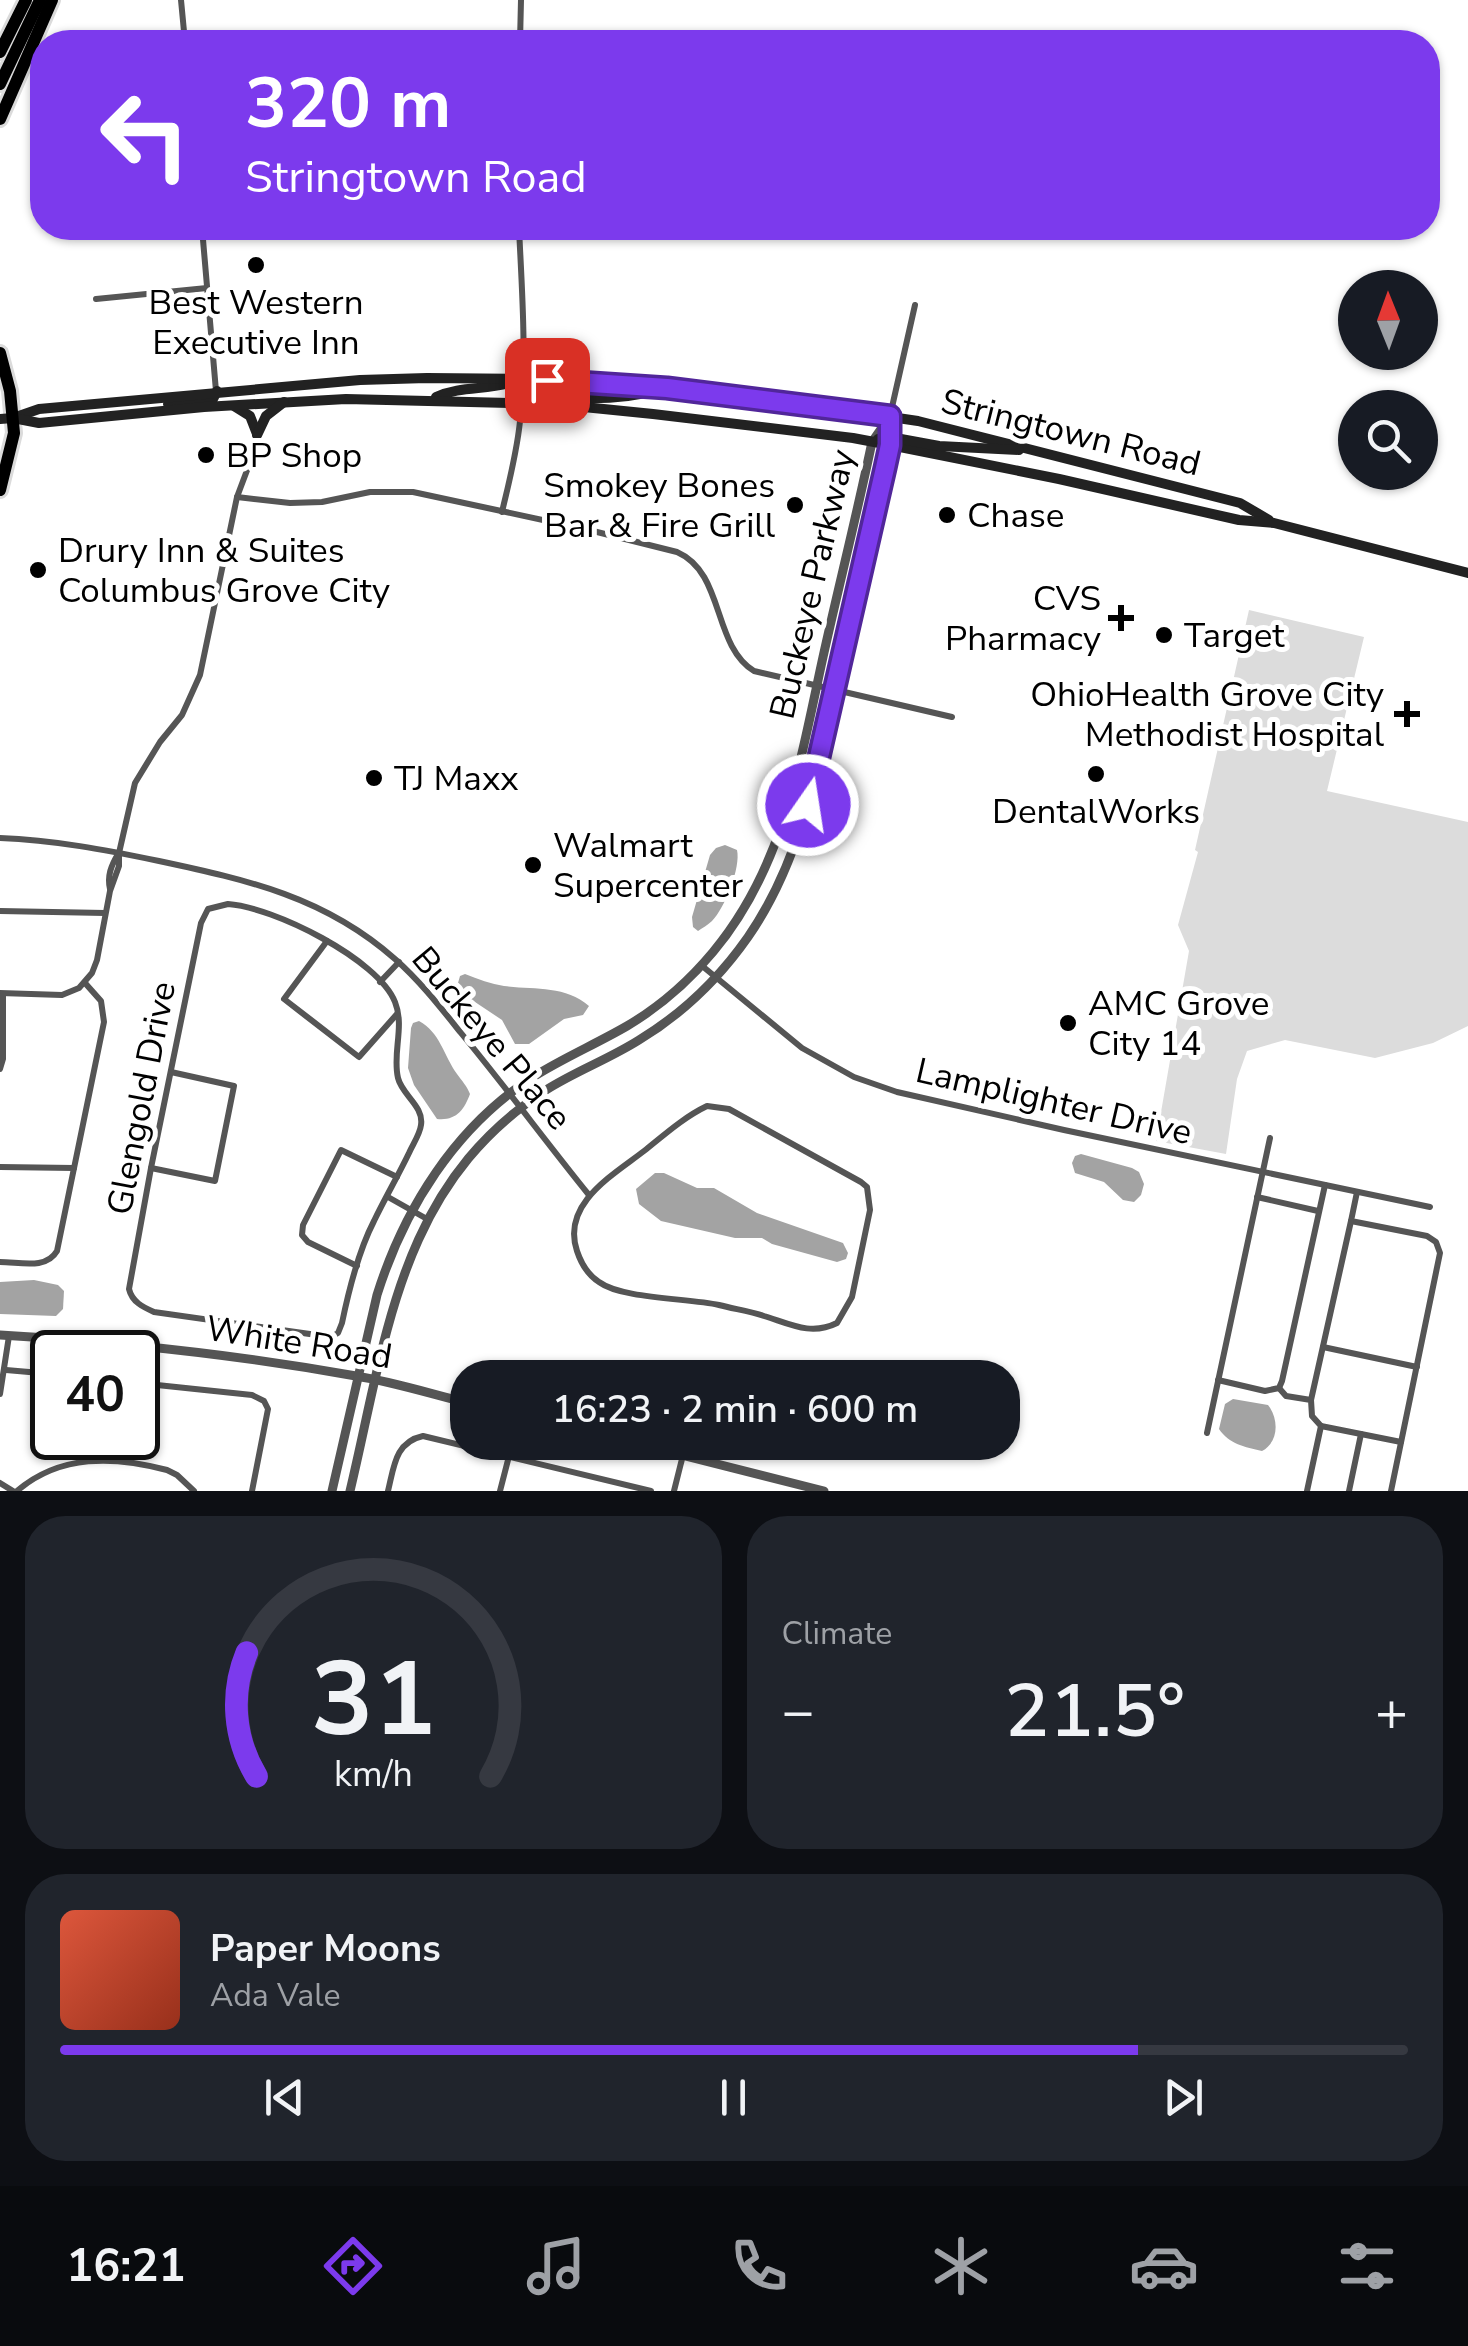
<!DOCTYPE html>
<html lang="en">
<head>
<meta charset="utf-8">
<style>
	:root { --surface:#171b24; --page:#20242c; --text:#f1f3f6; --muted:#9ea1a6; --line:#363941; --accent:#7c3aed }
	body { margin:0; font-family:"Nunito Sans",sans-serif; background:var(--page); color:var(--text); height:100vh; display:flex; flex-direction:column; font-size:38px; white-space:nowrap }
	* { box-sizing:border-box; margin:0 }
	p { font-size:32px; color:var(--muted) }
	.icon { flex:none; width:55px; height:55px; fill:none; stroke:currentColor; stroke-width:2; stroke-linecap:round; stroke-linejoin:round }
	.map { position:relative; height:1491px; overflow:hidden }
	.details { display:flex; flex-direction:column; gap:25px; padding:25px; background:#0d0f14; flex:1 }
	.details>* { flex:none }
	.banner { position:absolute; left:30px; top:30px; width:1410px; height:210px; border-radius:40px; box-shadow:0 2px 8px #0004; background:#7c3aed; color:#fff; overflow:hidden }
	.needle { width:65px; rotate:359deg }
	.controls { position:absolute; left:1338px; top:270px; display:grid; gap:20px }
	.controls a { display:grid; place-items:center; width:100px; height:100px; border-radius:50%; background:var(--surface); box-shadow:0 2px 8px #0004; font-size:50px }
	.speed { position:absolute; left:30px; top:1330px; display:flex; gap:20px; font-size:50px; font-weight:700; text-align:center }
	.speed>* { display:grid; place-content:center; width:130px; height:130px; border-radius:50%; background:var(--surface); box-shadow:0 2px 8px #0004; line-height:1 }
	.speed .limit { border:5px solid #111; border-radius:15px; background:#fff; color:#111 }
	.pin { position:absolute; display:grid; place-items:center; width:85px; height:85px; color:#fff; margin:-42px; border-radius:20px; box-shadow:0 5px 15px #0006 }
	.me { position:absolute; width:110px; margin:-55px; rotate:13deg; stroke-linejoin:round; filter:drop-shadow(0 0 8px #0008) }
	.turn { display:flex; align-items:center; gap:35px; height:210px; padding:0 50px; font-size:45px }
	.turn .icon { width:130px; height:130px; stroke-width:2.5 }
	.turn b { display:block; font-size:70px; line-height:85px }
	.big { font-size:75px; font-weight:600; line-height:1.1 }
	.details .widget { flex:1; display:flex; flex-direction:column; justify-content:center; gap:15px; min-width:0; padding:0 35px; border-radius:40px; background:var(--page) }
	.details .dial { align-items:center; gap:0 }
	.dial svg { height:260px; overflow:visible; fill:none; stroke:var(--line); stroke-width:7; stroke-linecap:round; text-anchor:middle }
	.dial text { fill:var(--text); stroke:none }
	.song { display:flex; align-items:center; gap:30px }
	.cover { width:120px; height:120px; border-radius:15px; background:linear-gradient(135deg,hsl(10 70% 55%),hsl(10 70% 35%)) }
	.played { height:10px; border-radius:5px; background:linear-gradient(90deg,var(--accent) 80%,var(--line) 80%) }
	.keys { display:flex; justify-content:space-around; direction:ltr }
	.heat { display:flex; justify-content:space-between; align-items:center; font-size:55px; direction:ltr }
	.details .tiles { flex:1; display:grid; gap:25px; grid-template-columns:1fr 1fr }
	.widget:last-child { grid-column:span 2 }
	.trip { position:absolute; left:450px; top:1360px; width:570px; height:100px; border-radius:40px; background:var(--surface); box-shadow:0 2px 8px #0004; font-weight:600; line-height:100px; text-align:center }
	.dock { display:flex; height:160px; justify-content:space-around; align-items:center; background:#090b0e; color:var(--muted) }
	.dock .icon { width:70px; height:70px }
	.dock .selected { color:var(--accent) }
	.dock b { font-size:45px; color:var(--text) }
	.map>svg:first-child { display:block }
	.green { fill:#dcdcdc }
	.water { fill:#a3a3a3 }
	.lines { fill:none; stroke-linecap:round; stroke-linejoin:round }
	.motorway-casing { stroke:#dbdbdb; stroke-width:18 }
	.minor { stroke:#555; stroke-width:6 }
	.tertiary { stroke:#555; stroke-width:9 }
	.secondary { stroke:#222; stroke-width:10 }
	.motorway { stroke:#000; stroke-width:12 }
	.route-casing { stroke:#51269a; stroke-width:25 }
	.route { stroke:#7c3aed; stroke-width:18 }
	.poi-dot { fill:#000; stroke:#fff; stroke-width:4 }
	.labels { text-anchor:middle; stroke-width:10; stroke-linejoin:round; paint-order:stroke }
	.poi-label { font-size:35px; fill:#000; stroke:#fff; text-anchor:start }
	.street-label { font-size:35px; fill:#000; stroke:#fff }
</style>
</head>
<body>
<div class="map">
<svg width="1468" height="1491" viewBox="0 0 1468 1491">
	<rect width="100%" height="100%" fill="#fff"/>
	<path class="green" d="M1249 610 1364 637 1327 791 1468 822V1026L1433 1043 1375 1058 1285 1040 1247 1051 1237 1079 1226 1154 1156 1141 1189 951 1178 925 1198 852 1195 850Z"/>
	<g class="water">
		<path d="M725 845 737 850C741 867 725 908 712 921 708 925 702 928 698 931L693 927 692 917 710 855 716 848Z"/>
		<path d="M465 974C478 979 491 984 504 986 534 990 565 985 589 1006L583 1015 564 1019 529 1044H515L502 1020 469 998 458 983 460 976Z"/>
		<path d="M419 1021C440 1032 444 1056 457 1074 462 1081 467 1086 470 1094 464 1110 456 1121 437 1119L414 1085 408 1068 411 1028 413 1023Z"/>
		<path d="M1081 1154 1132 1168 1139 1172 1144 1184 1141 1195 1134 1202 1123 1200 1104 1182 1075 1173 1072 1163 1075 1156Z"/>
		<path d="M655 1173H664L697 1188H714L757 1213 843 1243 848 1253 846 1259 837 1262 772 1244 762 1238H735L661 1221 639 1204 636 1189Z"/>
		<path d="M34 1280 58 1285 64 1291 63 1309 56 1316 0 1314V1282Z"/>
		<path d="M1233 1399 1268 1405C1279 1419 1279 1442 1262 1451 1245 1447 1229 1444 1219 1429L1225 1404Z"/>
	</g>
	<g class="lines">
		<g class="motorway-casing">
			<g id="motorway">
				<path d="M0 52 26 0"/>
				<path d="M0 84 40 0"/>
				<path d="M0 119 52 0"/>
				<path d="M0 353 10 391 14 433 0 490"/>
			</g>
		</g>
		<g class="minor">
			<path d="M181 0 185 42"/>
			<path d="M520 42 521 0"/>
			<path d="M202 228 216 391"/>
			<path d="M96 299 207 288"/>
			<path d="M890 416 915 305"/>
			<path d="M237 497 290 503 322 502 370 492H413L589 530 677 552C725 573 712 645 754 671L952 717"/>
			<path d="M502 512C509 482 517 452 520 421 527 357 522 292 519 228"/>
			<path d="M0 838C54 840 106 850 159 861 248 880 325 897 395 959 420 981 441 1008 461 1033 505 1086 546 1142 589 1195"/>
			<path d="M110 889C107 876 111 866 118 854"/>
			<path d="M228 904C273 907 378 959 395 1002 405 1027 392 1053 398 1078 402 1095 424 1106 421 1125 420 1134 413 1144 409 1153 398 1176 385 1198 374 1221 358 1252 349 1289 342 1323L338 1333 331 1337 154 1312C143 1307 132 1302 129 1289L151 1168 201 923 208 909Z"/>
			<path d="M0 911 105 913"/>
			<path d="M327 941 284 999 359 1057 397 1014"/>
			<path d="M701 965 802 1048 854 1077 897 1092 1064 1130 1430 1207"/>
			<path d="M380 982 399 962"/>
			<path d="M0 993 62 995 79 988 92 973 97 960 110 891 119 866V853L135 783 160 742 182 715 200 675 237 497 255 449 257 435"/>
			<path d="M0 1069 3 1059V994"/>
			<path d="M707 1106 729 1109 861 1182 867 1187 870 1210 852 1297 837 1323C811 1336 790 1324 764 1316 749 1311 734 1309 719 1305 688 1298 622 1299 599 1282 588 1275 581 1263 577 1251 561 1204 613 1175 644 1151 664 1135 684 1117 707 1106Z"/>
			<path d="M0 1167 74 1168"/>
			<path d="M151 1168 215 1181 234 1086 171 1072"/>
			<path d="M1357 1192 1351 1221 1427 1236 1436 1242 1440 1253 1391 1491"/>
			<path d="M388 1197 427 1219"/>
			<path d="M1257 1197 1318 1211"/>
			<path d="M0 1262C20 1262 46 1270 57 1251L104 1022 101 1001 85 983"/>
			<path d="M357 1266 308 1242 302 1235 303 1225 341 1150 397 1177"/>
			<path d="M1323 1347 1417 1367"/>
			<path d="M6 1370 52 1374"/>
			<path d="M1218 1380 1265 1391 1279 1388 1282 1381 1325 1185"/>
			<path d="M138 1383 252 1395 264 1401 268 1409 252 1491"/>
			<path d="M1279 1388 1286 1396 1311 1400 1312 1416 1321 1426 1307 1491"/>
			<path d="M0 1394 9 1336"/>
			<path d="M1311 1400 1351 1221"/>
			<path d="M1321 1426 1401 1442"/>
			<path d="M1207 1433 1270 1138"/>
			<path d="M0 1483 13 1491"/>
			<path d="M17 1491C60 1454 114 1456 167 1470L177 1475 194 1491"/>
			<path d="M388 1491C394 1467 395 1442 423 1436L651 1491"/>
			<path d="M500 1491 509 1456"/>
			<path d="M674 1491 683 1455"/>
			<path d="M1349 1491 1361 1434"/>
		</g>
		<g class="tertiary">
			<path d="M0 1335C119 1342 239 1355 356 1376 394 1382 431 1394 468 1403"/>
			<path d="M630 1442 824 1491"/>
			<path d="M332 1491 377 1295C404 1209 455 1127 533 1077 563 1058 596 1044 627 1026 659 1007 689 981 713 952 784 867 800 762 823 657 839 585 857 514 872 442L890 416"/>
			<path d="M350 1491C387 1336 399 1185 546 1090 576 1071 609 1059 639 1040 682 1014 720 977 748 937 805 855 820 755 841 660 855 596 871 532 885 468L890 445V419"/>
		</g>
		<g class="secondary">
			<path d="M436 397C462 385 489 391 516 381"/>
			<path d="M527 401C548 394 556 398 576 398 602 399 634 397 659 390"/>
			<path d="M168 404 213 399 217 391"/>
			<path d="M234 406 250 416 257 434"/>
			<path d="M16 417 39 409 360 380 427 378 523 379 635 385 755 397 918 421 1240 503 1269 520"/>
			<path d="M0 419 13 418 39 423 204 407 346 399 554 404 653 414 853 438 890 445 1059 479 1239 520 1274 523 1468 573"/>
			<path d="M257 435 266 416 284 402"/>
			<path d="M878 439 890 437 939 446 1019 450"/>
		</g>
		<use href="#motorway" class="motorway"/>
	</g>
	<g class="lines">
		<g class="route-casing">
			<path id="route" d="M547 380 667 388 890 416V445L885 468 808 805"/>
		</g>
		<use href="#route" class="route"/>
	</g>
	<g class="poi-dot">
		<circle cx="256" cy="265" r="10"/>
		<circle cx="206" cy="455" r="10"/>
		<circle cx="795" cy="505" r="10"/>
		<circle cx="947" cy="515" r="10"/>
		<circle cx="38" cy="570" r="10"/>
		<path d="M1116 603h10v10h10v10h-10v10h-10v-10h-10v-10h10z"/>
		<circle cx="1164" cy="635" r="10"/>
		<path d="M1402 699h10v10h10v10h-10v10h-10v-10h-10v-10h10z"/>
		<circle cx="1096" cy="774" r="10"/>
		<circle cx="374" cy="778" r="10"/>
		<circle cx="533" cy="865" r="10"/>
		<circle cx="1068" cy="1023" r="10"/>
	</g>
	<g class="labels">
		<g class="poi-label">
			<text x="256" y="314" text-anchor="middle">Best Western<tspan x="256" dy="40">Executive Inn</tspan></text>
			<text x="226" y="467">BP Shop</text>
			<text x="775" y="497" text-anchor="end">Smokey Bones<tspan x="775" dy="40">Bar &amp; Fire Grill</tspan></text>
			<text x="967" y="527">Chase</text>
			<text x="58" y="562">Drury Inn &amp; Suites<tspan x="58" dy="40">Columbus Grove City</tspan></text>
			<text x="1101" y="610" text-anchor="end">CVS<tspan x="1101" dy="40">Pharmacy</tspan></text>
			<text x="1184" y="647">Target</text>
			<text x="1384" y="706" text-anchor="end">OhioHealth Grove City<tspan x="1384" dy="40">Methodist Hospital</tspan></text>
			<text x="394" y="790">TJ Maxx</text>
			<text x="1096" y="823" text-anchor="middle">DentalWorks</text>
			<text x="553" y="857">Walmart<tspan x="553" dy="40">Supercenter</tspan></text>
			<text x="1088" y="1015">AMC Grove<tspan x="1088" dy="40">City 14</tspan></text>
		</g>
		<g class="street-label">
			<text transform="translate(1071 432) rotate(14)" y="12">Stringtown Road</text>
			<text transform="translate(812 584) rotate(-77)" y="12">Buckeye Parkway</text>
			<text transform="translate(492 1038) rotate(50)" y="12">Buckeye Place</text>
			<text transform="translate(141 1098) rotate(-79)" y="12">Glengold Drive</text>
			<text transform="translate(1054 1101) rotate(13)" y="12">Lamplighter Drive</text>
			<text transform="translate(299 1342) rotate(9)" y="12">White Road</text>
		</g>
	</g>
</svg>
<div class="controls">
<a><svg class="needle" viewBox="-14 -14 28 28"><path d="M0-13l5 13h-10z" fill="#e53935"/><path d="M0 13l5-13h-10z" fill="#9ea1a6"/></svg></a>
<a><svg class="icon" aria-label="search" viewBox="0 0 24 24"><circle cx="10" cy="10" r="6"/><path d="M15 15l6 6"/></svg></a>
</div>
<div class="speed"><div class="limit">40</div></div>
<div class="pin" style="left:547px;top:380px;background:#d93025"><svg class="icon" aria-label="arrive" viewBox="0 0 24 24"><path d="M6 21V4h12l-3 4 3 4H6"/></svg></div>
<svg class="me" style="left:808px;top:805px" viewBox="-20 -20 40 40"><circle r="17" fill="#7c3aed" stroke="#fff" stroke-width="3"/><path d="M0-11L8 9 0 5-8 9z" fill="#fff"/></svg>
<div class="trip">16:23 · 2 min · 600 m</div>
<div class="banner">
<div class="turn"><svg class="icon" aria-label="left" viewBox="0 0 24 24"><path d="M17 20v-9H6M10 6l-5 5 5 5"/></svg><div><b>320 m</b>Stringtown Road</div></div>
</div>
</div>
<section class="details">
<div class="tiles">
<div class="widget dial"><svg viewBox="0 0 100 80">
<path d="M14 69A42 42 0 1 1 86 69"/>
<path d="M14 69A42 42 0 0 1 11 31" stroke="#7c3aed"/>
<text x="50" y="56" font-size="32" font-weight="700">31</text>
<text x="50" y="72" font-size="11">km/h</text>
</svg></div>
<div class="widget"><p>Climate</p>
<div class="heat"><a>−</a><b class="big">21.5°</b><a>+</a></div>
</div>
<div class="widget">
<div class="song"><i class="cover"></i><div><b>Paper Moons</b><p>Ada Vale</p></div></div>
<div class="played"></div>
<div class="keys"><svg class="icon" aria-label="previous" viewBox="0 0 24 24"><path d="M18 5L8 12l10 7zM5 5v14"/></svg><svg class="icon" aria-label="pause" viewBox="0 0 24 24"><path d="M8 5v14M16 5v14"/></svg><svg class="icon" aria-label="next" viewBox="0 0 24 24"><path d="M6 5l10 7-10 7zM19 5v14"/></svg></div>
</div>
</div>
</section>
<nav class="dock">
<b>16:21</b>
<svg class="icon selected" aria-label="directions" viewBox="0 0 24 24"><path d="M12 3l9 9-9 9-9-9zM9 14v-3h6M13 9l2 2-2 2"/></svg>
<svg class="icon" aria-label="music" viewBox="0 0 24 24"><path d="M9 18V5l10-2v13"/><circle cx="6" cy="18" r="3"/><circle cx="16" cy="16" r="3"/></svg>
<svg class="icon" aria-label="phone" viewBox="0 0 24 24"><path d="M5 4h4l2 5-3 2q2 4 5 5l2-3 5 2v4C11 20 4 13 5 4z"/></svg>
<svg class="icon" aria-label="climate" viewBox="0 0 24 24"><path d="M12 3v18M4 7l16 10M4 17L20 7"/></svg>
<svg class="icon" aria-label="car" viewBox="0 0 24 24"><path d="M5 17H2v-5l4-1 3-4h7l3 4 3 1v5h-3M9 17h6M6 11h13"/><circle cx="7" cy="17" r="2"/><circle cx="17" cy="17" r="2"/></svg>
<svg class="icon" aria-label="filters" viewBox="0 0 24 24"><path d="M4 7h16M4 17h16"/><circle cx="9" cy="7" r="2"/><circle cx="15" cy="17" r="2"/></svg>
</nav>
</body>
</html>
